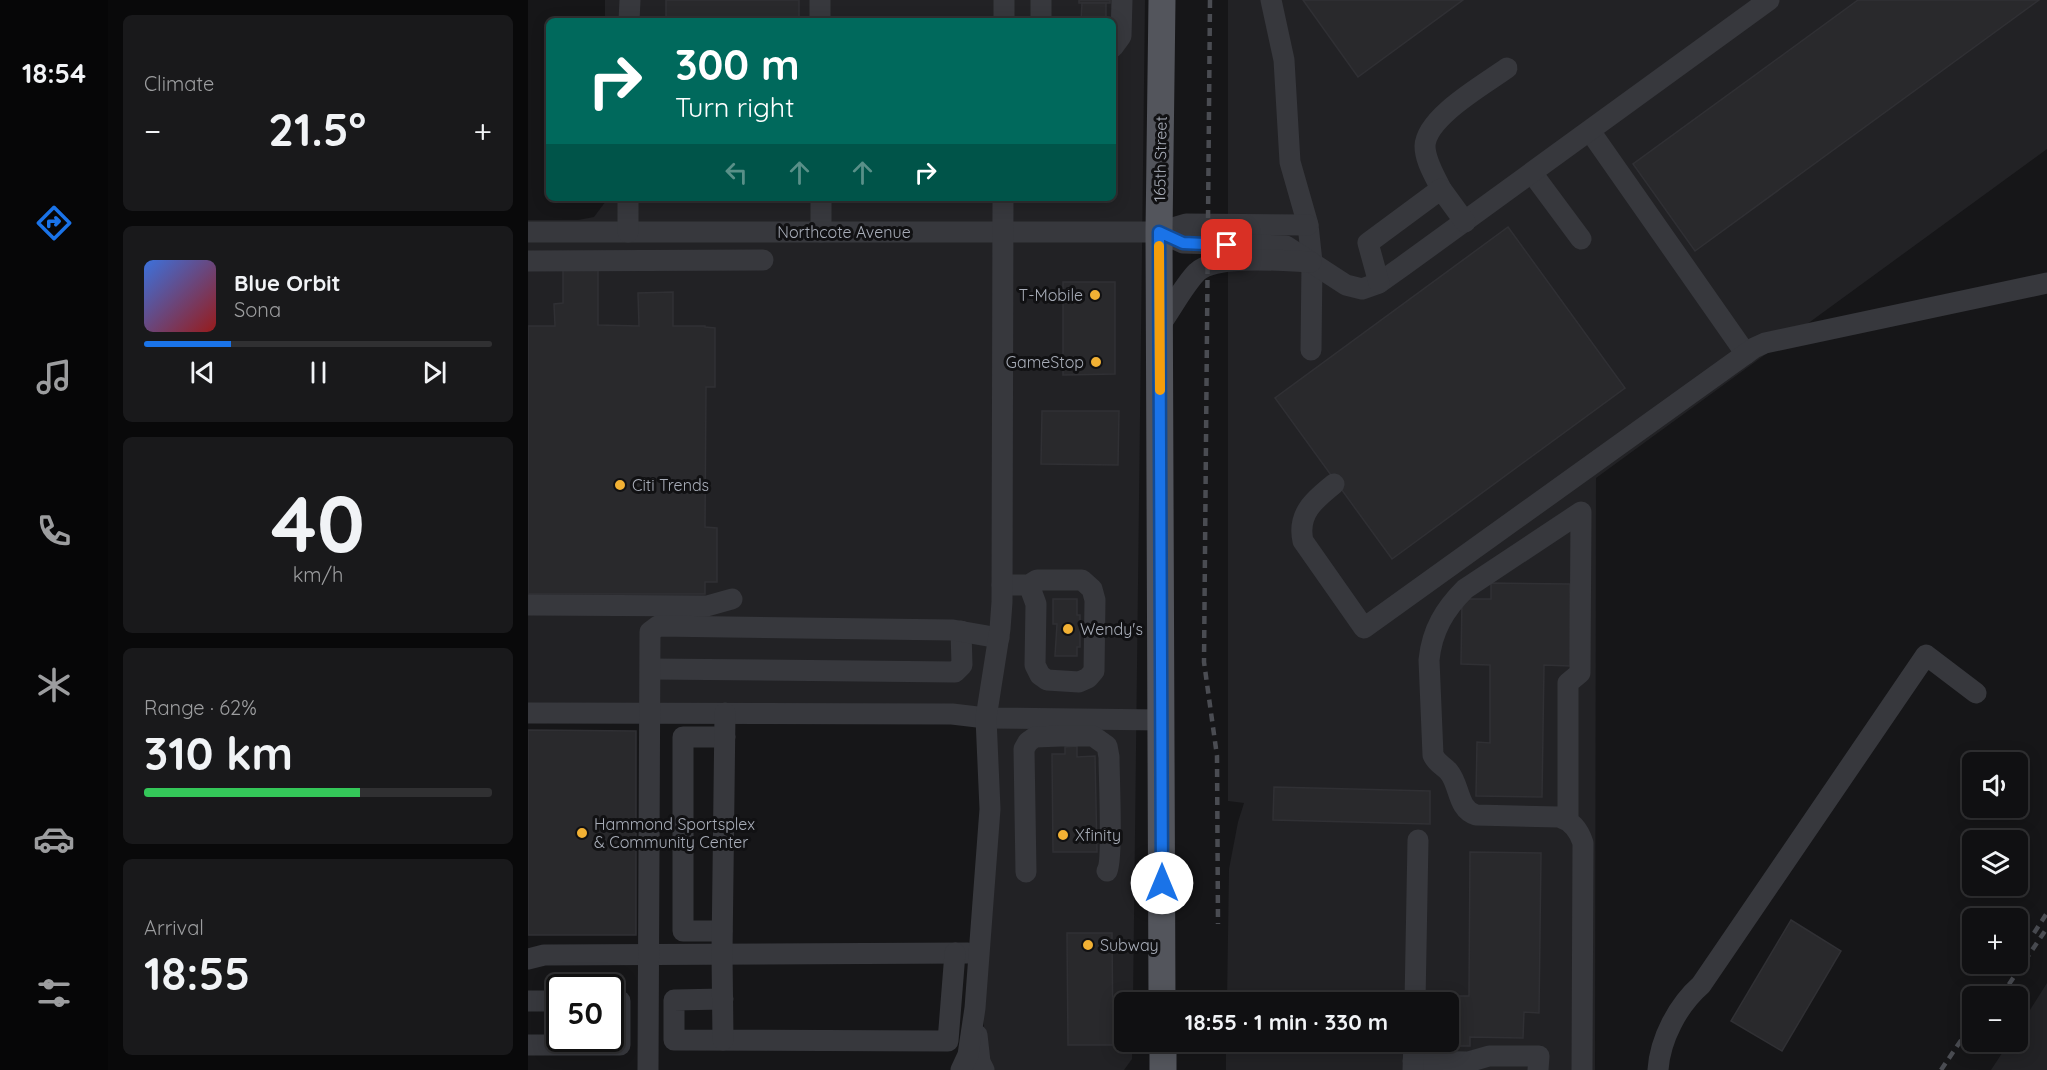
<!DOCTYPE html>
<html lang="en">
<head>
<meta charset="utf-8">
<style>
	:root { --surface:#101012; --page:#19191b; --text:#f1f3f6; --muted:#9c9d9f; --line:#303032; --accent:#1a73e8 }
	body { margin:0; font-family:Quicksand,sans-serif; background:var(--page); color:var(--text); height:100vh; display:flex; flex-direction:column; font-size:22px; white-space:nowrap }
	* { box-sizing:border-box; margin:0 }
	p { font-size:20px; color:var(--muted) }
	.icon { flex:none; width:33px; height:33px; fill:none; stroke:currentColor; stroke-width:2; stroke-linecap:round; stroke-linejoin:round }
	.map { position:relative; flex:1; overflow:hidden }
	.panel { display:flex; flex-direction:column; gap:15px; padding:15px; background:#09090a; width:420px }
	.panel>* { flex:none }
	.guide { position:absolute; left:18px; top:18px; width:570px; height:183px; border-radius:9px; box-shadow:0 3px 15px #0003,0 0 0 2px var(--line); background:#00695c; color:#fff; overflow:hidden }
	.tools { position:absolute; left:1434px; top:752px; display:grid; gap:12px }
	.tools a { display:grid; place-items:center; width:66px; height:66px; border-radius:9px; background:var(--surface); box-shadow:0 3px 15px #0003,0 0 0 2px var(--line); font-size:30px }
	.speed { position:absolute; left:18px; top:974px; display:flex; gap:12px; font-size:30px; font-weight:700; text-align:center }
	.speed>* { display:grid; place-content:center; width:78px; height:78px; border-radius:50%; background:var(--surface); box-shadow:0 3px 15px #0003,0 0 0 2px var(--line); line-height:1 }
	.speed .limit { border:3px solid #111; border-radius:9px; background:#fff; color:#111 }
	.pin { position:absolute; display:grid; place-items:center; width:51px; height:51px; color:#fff; margin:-26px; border-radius:12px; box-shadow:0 3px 9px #0006 }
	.me { position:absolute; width:66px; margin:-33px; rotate:0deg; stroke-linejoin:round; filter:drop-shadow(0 0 4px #0008) }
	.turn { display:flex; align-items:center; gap:21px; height:126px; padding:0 30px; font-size:27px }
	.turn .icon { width:78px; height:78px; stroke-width:2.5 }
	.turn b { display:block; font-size:42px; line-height:51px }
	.lanes { display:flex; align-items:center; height:57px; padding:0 30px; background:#0003; justify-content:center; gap:30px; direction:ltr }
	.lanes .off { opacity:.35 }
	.big { font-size:45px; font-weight:800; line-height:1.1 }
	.panel .tile { flex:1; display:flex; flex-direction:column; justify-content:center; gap:9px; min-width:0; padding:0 21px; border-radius:9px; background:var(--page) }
	.panel .dial { align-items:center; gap:0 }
	.dial b { font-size:78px; line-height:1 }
	.song { display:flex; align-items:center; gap:18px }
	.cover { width:72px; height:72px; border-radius:9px; background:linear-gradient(135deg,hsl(220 70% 55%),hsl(0 70% 35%)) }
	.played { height:6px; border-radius:3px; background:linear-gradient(90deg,var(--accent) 25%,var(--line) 25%) }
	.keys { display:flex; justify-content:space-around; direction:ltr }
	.heat { display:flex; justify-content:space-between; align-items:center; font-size:33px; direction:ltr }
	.charge { height:9px; border-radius:4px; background:linear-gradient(90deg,#34c759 62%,var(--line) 0) }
	.trip { position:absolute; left:586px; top:992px; width:345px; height:60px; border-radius:9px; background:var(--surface); box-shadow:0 3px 15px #0003,0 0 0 2px var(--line); font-weight:800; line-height:60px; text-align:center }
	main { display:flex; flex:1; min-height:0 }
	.menu { display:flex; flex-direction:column; width:108px; justify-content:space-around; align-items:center; background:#060607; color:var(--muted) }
	.menu .icon { width:42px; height:42px }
	.menu .on { color:var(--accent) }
	.menu b { font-size:27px; color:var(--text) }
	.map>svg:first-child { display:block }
	.built { fill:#222225 }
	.building { fill:#29292c; stroke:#303034; stroke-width:1.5 }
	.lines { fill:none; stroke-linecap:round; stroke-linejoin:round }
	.minor { stroke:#37383d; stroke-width:21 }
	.major { stroke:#53555c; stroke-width:27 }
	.rail { stroke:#4a4c52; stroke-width:4.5; stroke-dasharray:8 6; stroke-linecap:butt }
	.route-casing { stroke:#114b97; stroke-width:15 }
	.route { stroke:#1a73e8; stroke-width:10 }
	.slow { stroke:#f59e0b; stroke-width:10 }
	.poi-dot { fill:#f2b134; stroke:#111113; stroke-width:2 }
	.labels { text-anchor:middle; stroke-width:6; stroke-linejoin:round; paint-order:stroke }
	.street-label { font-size:16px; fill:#a8adb8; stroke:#111113 }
	.poi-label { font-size:16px; fill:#a8adb8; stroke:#111113; text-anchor:start }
</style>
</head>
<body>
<main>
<nav class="menu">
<b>18:54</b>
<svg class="icon on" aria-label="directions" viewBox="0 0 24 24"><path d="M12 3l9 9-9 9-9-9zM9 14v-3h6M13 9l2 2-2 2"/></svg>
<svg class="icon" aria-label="music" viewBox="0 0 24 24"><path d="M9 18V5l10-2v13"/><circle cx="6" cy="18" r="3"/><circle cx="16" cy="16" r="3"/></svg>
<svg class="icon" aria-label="phone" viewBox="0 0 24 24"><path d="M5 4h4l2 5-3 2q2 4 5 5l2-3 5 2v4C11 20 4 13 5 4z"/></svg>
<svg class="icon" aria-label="climate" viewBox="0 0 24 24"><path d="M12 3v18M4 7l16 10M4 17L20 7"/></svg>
<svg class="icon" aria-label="car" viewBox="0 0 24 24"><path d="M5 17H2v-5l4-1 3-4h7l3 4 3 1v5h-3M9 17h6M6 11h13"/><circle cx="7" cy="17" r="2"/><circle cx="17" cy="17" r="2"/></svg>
<svg class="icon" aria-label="filters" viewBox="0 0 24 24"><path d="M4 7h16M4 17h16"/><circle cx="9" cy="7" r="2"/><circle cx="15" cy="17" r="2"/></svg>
</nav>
<section class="panel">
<div class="tile"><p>Climate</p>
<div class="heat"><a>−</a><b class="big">21.5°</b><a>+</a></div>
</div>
<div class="tile">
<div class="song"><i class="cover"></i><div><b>Blue Orbit</b><p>Sona</p></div></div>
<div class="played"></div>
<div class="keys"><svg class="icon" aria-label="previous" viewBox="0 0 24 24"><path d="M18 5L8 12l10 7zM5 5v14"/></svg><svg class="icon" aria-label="pause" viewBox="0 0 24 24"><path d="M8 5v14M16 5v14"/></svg><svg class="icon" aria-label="next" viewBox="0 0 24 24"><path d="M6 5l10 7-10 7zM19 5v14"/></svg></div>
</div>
<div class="tile dial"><b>40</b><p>km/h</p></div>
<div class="tile"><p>Range · 62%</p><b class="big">310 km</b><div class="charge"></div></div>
<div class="tile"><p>Arrival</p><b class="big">18:55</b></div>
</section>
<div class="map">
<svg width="1519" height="1070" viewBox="0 0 1519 1070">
	<rect width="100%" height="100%" fill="#161618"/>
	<g class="built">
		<path d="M77 0H617L605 1002H597V1041H604V1059L596 1070H464L461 1067 453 1003 466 707 0 705V220H50L66 217 78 201V198H585V21H77Z"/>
		<path d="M700 0H1519V149L1068 478 1067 1070H698V1041H921V1002H699L701 869 710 822 716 803 700 801Z"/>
		<path d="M1519 983V1070H1463L1482 1041H1490V1029Z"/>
	</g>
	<g class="building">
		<path d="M138 0H271V20L273 21H114H138Z"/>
		<rect x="551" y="0" width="31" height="3"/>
		<path d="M775 0H935L830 77Z"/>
		<path d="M1330 0H1511L1167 251 1105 164Z"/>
		<path d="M554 3H578V21H553Z"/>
		<path d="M980 227 1097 388 864 559 747 398Z"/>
		<path d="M35 267H70V325L111 326 110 293 145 292V326H177V327L187 328V387H178L177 527 189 528V582H177V594H0V326H27L26 304 35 303Z"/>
		<path d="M535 282H587V374L535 375Z"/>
		<path d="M514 411H591L590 465 513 464Z"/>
		<path d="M963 583 1042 584V666L1016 665 1014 797 948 796 949 742 962 743V665L933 664 934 599H963Z"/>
		<path d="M525 599H549V615H552V647H549V656H527L529 624H525Z"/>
		<path d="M0 730 108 731V935H0Z"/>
		<path d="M549 746V757L567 756 569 852H525L524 754H537V747Z"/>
		<path d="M746 787 902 791V824L745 820Z"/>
		<path d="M942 852 1013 853 1011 1013 996 1012 995 1038 942 1037V1046H901V1041H921V1002H908V996H941Z"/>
		<path d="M1263 920 1313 951 1254 1051 1203 1021Z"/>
		<path d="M539 933H584L585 1045H540Z"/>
	</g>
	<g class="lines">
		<g class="minor">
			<path d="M292 0V21"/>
			<path d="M476 0V21"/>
			<path d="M743 0 756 60 762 162 780 225 784 262 783 350"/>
			<path d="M101 21 102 0"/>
			<path d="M513 21V0"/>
			<path d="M585 47 593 36 594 0"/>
			<path d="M1062 131 1218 354"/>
			<path d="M1004 173 1053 239"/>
			<path d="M913 189C907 176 897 161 897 146 898 117 957 84 979 68"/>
			<path d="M293 198V232"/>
			<path d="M0 232H631L658 224 780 225"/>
			<path d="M100 232V198"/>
			<path d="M631 232 655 243 758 246 818 285 834 289 851 283 875 266 1241 0"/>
			<path d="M0 261 235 260"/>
			<path d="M851 283 840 243 913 189 937 222"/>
			<path d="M632 325C643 310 656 285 669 272 688 254 757 261 783 262"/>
			<path d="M806 484C786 500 769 514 775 541L836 628 1226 348 1237 343 1519 283"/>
			<path d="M474 585H501L509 580H554L564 589 567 600 566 671 560 678 551 682 519 680 512 675 507 665 508 604 501 585"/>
			<path d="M0 605 179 606 204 599"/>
			<path d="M123 669 427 672 434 665 433 631"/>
			<path d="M0 713 424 714 458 718 633 720"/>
			<path d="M1040 820V683L1052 673 1053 512 937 589C917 609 904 630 901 660L905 755C909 764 915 765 921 772 932 785 929 809 948 815L1031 817C1044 821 1051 830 1055 843L1054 1070"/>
			<path d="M498 872 496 749 500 742 507 737 533 736H565L579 746 581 757C581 775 585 861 579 871"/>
			<path d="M194 931H155V737H197"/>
			<path d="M0 959 16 955 440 953"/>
			<path d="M195 999 146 1000V1040L420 1041 427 953"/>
			<path d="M0 1001H32"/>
			<path d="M887 1002 890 840"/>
			<path d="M449 1035 452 1062 456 1070"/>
			<path d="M195 1040 194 953 197 713"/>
			<path d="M0 1045H92V1001H82"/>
			<path d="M885 1061 940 1062 961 1056H1011L1010 1070"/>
			<path d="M120 1070 122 632 130 626 425 630 471 638"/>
			<path d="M433 1070 440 1055 447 1008 462 809 458 718 472 629 474 602 475 198"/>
			<path d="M885 1070 886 1041"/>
			<path d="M1130 1070C1132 1039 1150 1005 1173 985L1398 655 1448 693"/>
		</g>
		<g class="major">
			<path d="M634 0 631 232 634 1002"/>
			<path d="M635 1041V1070"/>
		</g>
		<g class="rail">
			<path d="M682 0 676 662 689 756 690 924"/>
			<path d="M1506 933 1519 913"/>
			<path d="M1473 996 1519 928"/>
			<path d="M1413 1070 1444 1024"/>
		</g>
	</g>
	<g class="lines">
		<g class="route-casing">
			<path id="route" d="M634 883 631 232 655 243 699 245"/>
		</g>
		<use href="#route" class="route"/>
		<path class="slow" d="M631 246 632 390"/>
	</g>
	<g class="poi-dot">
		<circle cx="567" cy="295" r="6"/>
		<circle cx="568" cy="362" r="6"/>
		<circle cx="92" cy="485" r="6"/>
		<circle cx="540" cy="629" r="6"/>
		<circle cx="54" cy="833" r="6"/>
		<circle cx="535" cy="835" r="6"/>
		<circle cx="560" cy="945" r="6"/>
	</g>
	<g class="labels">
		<g class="street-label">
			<text transform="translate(632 159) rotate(-89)" y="6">165th Street</text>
			<text x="316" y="238">Northcote Avenue</text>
		</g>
		<g class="poi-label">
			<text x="555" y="301" text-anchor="end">T-Mobile</text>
			<text x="556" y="368" text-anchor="end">GameStop</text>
			<text x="104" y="491">Citi Trends</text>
			<text x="552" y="635">Wendy's</text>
			<text x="66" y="830">Hammond Sportsplex<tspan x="66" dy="18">&amp; Community Center</tspan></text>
			<text x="547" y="841">Xfinity</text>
			<text x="572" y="951">Subway</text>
		</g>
	</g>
</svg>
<div class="tools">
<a><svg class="icon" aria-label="sound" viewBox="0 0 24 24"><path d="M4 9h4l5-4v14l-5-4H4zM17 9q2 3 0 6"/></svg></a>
<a><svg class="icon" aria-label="layers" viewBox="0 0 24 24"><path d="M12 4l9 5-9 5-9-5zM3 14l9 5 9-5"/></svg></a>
<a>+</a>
<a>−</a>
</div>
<div class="speed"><div class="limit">50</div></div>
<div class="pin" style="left:699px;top:245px;background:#d93025"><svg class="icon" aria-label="arrive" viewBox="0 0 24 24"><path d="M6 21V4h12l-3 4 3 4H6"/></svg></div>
<svg class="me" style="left:634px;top:883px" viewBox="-20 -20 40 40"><circle r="19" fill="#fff"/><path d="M0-13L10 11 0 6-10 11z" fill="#1a73e8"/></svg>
<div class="trip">18:55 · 1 min · 330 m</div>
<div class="guide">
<div class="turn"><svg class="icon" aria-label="right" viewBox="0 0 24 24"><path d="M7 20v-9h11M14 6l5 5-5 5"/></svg><div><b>300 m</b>Turn right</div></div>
<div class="lanes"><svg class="icon off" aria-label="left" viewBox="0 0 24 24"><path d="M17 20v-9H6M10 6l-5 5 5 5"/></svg><svg class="icon off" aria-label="ahead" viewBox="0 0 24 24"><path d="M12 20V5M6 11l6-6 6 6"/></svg><svg class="icon off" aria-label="ahead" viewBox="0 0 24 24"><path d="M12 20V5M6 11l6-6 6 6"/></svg><svg class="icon" aria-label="right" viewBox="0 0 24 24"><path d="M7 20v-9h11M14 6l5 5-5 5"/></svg></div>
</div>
</div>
</main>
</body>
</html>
